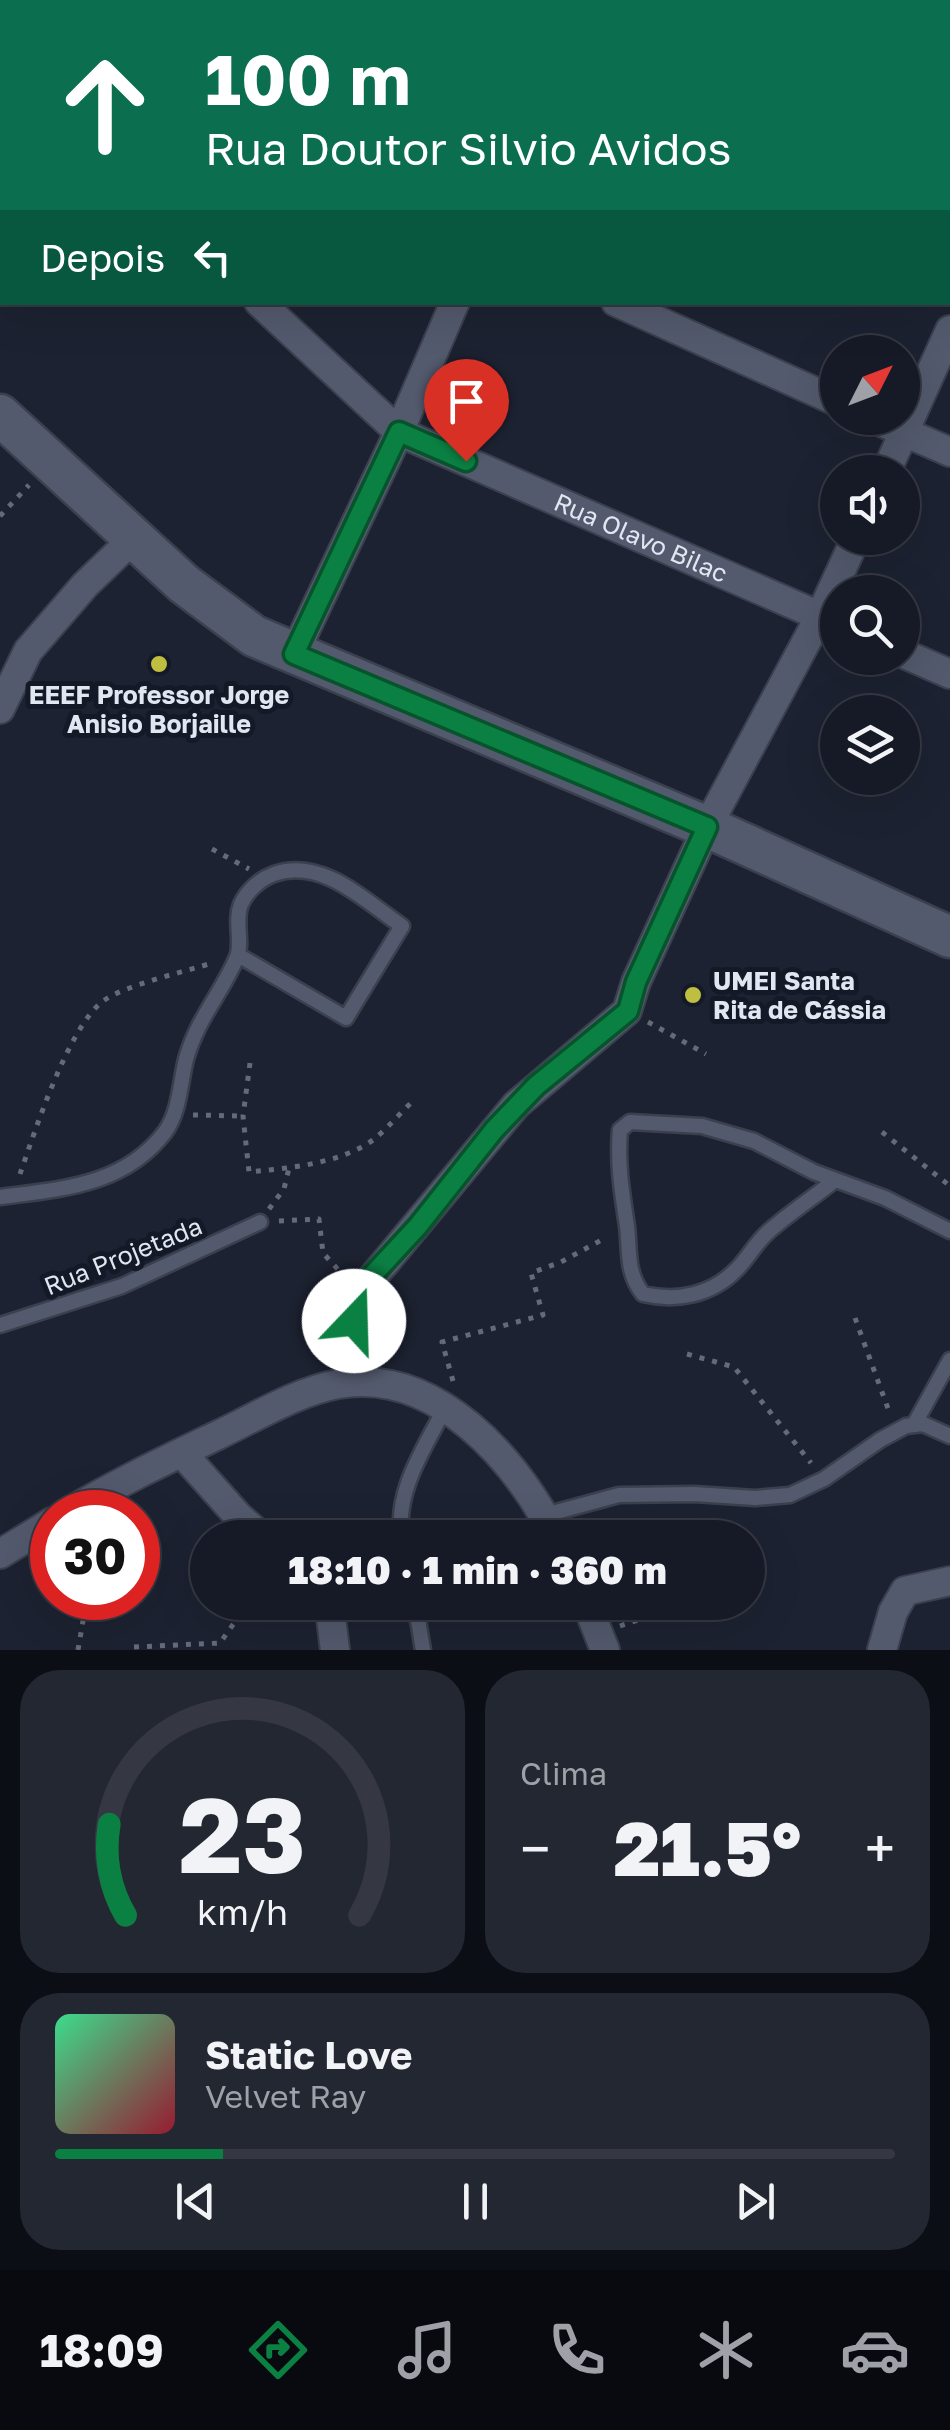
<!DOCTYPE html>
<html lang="pt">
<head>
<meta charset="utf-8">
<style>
	:root { --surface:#161a26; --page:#232732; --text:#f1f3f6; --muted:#9ea1a7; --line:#353843; --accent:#0b8043 }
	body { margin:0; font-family:"Golos Text",sans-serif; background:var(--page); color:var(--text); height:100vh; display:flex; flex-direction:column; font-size:38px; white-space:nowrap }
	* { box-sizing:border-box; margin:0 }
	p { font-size:32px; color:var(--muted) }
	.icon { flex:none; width:55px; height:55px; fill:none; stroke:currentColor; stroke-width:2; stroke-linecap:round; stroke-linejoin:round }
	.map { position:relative; height:1650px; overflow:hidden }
	.details { display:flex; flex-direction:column; gap:20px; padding:20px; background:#0c0e15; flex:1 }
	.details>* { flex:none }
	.guide { position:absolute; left:0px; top:0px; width:950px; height:305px; box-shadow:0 10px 40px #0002,0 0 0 2px var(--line); background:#0b6e4f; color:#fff; overflow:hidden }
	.needle { width:65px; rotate:48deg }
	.fabs { position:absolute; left:820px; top:335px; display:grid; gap:20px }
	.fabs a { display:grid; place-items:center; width:100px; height:100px; border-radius:50%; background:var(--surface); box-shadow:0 10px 40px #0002,0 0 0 2px var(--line); font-size:50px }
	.speed { position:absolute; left:30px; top:1490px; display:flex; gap:20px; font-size:50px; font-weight:700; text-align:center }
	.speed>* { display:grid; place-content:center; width:130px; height:130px; border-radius:50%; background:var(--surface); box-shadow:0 10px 40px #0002,0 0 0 2px var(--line); line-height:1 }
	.speed .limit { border:15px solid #d22; background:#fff; color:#111 }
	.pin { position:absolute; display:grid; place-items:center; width:85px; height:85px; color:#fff; margin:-102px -42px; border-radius:50% 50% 50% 0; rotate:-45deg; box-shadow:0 0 10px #0007 }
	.pin .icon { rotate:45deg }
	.me { position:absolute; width:110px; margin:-55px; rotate:21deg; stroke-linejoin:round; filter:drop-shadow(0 0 8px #0008) }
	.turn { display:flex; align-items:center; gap:35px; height:210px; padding:0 40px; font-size:45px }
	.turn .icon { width:130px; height:130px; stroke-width:2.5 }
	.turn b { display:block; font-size:70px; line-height:85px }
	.then { display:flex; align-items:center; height:95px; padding:0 40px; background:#0003; gap:20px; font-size:38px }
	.big { font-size:75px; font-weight:800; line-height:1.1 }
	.details .widget { flex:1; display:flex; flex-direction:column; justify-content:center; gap:15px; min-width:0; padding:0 35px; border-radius:40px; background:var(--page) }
	.details .dial { align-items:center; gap:0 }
	.dial svg { height:260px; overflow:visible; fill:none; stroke:var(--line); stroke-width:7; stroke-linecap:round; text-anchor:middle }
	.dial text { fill:var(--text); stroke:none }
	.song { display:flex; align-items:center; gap:30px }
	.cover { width:120px; height:120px; border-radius:15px; background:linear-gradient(135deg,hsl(150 70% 55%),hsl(350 70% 35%)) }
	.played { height:10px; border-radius:5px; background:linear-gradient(90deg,var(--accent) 20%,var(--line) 20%) }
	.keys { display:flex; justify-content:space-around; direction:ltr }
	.heat { display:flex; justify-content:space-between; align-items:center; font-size:55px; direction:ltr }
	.details .tiles { flex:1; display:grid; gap:20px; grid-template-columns:1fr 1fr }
	.widget:last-child { grid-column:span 2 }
	.trip { position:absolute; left:190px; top:1520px; width:575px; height:100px; border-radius:50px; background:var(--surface); box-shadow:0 10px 40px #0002,0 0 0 2px var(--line); font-weight:800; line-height:100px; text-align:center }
	.menu { display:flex; height:160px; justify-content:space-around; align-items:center; background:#090a0f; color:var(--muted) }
	.menu .icon { width:70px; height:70px }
	.menu .active { color:var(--accent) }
	.menu b { font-size:45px; color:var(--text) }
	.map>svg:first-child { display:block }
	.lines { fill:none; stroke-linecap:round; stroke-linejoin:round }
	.river { stroke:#49480e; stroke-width:48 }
	.lane-casing { stroke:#3b404e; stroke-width:19 }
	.street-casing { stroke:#3b404e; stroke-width:32 }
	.secondary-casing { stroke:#3b404e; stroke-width:45 }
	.path { stroke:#656a78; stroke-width:5; stroke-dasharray:5 8; stroke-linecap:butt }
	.lane { stroke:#535a6d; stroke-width:14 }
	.street { stroke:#535a6d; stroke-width:28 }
	.secondary { stroke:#535a6d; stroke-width:40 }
	.route-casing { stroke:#07532c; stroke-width:25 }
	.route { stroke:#0b8043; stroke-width:18 }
	.poi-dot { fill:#c0be41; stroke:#141928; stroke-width:4 }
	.labels { text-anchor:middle; stroke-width:10; stroke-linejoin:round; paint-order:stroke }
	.street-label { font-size:25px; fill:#e1e6f1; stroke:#141928 }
	.poi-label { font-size:25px; font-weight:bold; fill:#e1e6f1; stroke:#141928 }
</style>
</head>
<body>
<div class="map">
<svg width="950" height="1650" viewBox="0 0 950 1650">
	<rect width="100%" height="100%" fill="#1d2232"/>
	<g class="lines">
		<g class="river">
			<path d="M236 2 238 0"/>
			<path d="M0 140 2 139"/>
		</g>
		<g class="lane-casing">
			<g id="lane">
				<path d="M835 1180C813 1198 788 1214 767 1233 755 1244 748 1258 737 1269 712 1295 677 1302 643 1294 626 1273 630 1251 627 1226 622 1193 617 1163 620 1130L630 1122 702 1126 754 1141 814 1172 885 1198 950 1231"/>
				<path d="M0 1197C61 1189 124 1186 165 1132 180 1111 180 1083 186 1059 198 1017 222 993 237 957 243 941 234 922 241 904 247 891 260 879 274 874 322 857 365 901 402 926L346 1018 238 955"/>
				<path d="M0 1325 122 1286 260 1222"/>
				<path d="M915 1423 950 1360"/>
				<path d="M545 1515 619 1495 694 1494 755 1498 790 1495 824 1479 880 1440 906 1426 923 1424 950 1436"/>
				<path d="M402 1538C394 1492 425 1447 445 1408"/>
				<path d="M415 1602 423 1650"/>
			</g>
		</g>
		<g class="street-casing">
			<g id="street">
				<path d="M0 15 2 12"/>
				<path d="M948 103H950"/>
				<path d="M0 222 2 220"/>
				<path d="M948 237 950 238"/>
				<path id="s1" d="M259 302 399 432 838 624"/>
				<path d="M616 302 838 402"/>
				<path d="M872 418 950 452"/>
				<path d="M886 472 950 330"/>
				<path d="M902 653 950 674"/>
				<path d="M294 654 399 432 455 302"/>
				<path d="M0 709 28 651 85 585 135 537"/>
				<path d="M358 1382 354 1321 359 1294 516 1105 627 1011 636 982 707 827 820 616 856 538"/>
				<path d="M182 1453 238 1516 263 1538"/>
				<path d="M69 1512C117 1483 168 1459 218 1435 256 1417 296 1392 338 1384 437 1367 516 1460 556 1538"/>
				<path d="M0 1554 52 1522"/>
				<path d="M329 1602 335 1650"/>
				<path d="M586 1602 605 1650"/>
				<path d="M882 1650 893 1612 905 1591 950 1581"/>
			</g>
		</g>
		<g class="secondary-casing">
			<path id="secondary" d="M0 415 184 584 254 636 707 827 950 937"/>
		</g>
		<g class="path">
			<path d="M570 0V2"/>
			<path d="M714 2V0"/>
			<path d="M0 516 29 485"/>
			<path d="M212 849 249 869"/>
			<path d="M648 1022 706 1054"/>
			<path d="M250 1063 243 1116 249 1172C289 1168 339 1164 373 1140 387 1129 400 1113 413 1101"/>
			<path d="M193 1115 242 1116"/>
			<path d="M882 1132 950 1186"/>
			<path d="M20 1174C35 1131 68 1028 103 1001 125 985 184 972 212 963"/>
			<path d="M269 1209 284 1189 289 1168"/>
			<path d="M279 1221 319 1219 323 1253 343 1275"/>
			<path d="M855 1318 890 1414"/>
			<path d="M687 1354 734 1367 811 1463"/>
			<path d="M453 1381 442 1342 543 1315 531 1273 561 1262 607 1237"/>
			<path d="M620 1626 692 1602"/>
			<path d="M134 1647 220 1643 249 1602"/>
			<path d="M78 1650 87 1598"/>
		</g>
		<use href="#lane" class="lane"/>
		<use href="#street" class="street"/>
		<use href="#secondary" class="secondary"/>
	</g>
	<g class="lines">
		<g class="route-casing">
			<path id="route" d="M354 1321 359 1294 368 1280 418 1226 494 1130 536 1086 628 1011 636 982 707 827 294 654 399 432 466 461"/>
		</g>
		<use href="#route" class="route"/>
	</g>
	<g class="poi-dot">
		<circle cx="159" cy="664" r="10"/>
		<circle cx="693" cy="995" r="10"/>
	</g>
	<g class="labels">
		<g class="street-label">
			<text dy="9" stroke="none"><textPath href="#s1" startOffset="455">Rua Olavo Bilac</textPath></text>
			<text transform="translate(123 1256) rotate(-22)" y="9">Rua Projetada</text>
		</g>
		<g class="poi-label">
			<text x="159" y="704">EEEF Professor Jorge<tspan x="159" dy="29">Anisio Borjaille</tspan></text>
			<text x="713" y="990" text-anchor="start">UMEI Santa<tspan x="713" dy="29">Rita de Cássia</tspan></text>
		</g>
	</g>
</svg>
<div class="fabs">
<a><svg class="needle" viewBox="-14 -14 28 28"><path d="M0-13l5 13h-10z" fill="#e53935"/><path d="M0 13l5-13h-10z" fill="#9ea1a7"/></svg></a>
<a><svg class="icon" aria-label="sound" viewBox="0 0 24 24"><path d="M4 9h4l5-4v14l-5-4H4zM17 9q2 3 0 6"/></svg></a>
<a><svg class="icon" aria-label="search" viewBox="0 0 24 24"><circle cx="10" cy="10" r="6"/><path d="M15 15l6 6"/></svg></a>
<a><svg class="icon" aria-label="layers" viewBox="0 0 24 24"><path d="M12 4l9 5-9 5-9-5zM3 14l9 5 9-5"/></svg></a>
</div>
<div class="speed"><div class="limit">30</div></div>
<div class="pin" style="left:466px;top:461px;background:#d93025"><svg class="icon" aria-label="arrive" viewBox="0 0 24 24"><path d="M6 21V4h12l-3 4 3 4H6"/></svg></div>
<svg class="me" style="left:354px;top:1321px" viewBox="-20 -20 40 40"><circle r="19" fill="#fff"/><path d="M0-13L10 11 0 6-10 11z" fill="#0b8043"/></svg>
<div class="trip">18:10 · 1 min · 360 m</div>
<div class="guide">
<div class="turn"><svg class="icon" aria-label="ahead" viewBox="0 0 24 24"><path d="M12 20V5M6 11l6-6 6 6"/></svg><div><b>100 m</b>Rua Doutor Silvio Avidos</div></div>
<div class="then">Depois<svg class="icon" aria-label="left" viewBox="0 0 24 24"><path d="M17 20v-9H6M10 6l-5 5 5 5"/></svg></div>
</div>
</div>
<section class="details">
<div class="tiles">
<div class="widget dial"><svg viewBox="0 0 100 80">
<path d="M14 69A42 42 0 1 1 86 69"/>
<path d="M14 69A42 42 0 0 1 9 41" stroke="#0b8043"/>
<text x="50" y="56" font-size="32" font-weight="700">23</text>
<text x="50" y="72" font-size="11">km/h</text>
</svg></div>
<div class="widget"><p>Clima</p>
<div class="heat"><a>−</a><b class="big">21.5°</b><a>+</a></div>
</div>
<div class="widget">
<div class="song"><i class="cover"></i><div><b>Static Love</b><p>Velvet Ray</p></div></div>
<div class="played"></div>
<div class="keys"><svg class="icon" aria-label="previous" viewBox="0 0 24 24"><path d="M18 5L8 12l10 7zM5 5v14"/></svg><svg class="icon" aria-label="pause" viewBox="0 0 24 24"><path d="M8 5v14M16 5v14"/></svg><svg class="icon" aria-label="next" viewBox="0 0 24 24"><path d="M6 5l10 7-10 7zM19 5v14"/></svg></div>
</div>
</div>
</section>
<nav class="menu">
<b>18:09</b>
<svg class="icon active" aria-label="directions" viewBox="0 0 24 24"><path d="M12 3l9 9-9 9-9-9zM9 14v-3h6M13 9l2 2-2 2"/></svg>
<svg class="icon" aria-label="music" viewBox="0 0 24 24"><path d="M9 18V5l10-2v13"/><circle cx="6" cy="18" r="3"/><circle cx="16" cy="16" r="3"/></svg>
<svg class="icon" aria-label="phone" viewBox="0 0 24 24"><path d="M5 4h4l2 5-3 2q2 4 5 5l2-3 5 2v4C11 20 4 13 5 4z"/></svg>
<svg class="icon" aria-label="climate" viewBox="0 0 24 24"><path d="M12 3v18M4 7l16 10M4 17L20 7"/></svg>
<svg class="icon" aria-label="car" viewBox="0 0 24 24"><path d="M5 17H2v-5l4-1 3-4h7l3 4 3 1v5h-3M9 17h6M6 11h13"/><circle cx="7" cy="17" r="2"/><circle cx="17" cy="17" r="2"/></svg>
</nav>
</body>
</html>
